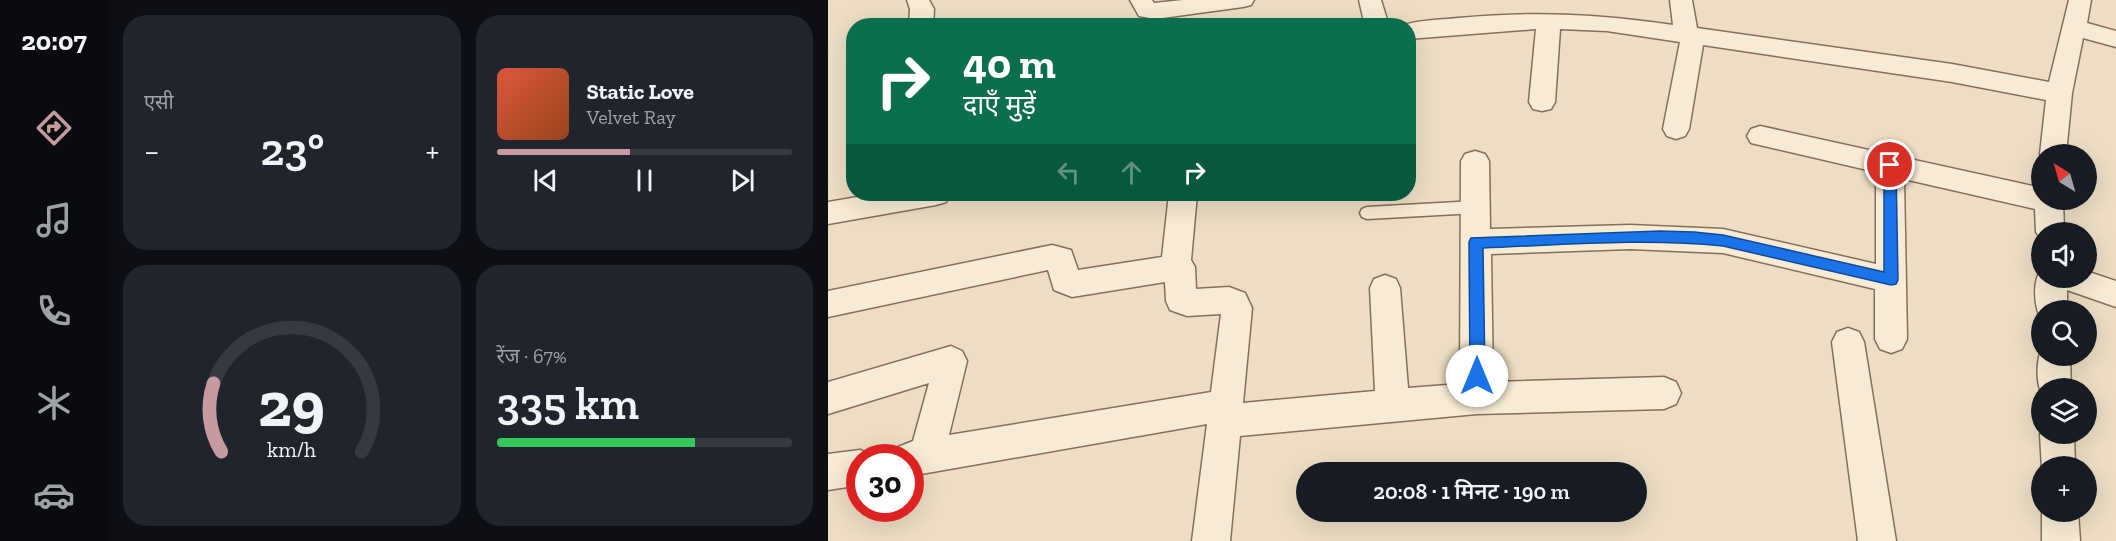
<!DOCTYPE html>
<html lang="hi">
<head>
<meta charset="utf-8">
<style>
	:root { --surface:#171b24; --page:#20242c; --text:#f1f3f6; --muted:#9ea1a6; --line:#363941; --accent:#c69aa0 }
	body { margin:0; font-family:"Zilla Slab","Noto Sans Devanagari",serif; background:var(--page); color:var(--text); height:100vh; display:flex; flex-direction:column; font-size:22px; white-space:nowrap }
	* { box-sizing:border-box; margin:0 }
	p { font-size:20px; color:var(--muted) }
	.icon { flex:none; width:33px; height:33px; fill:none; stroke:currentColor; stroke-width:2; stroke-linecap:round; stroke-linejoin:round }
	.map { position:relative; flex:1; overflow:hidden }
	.panel { display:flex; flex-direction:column; gap:15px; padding:15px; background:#0d0f14; width:720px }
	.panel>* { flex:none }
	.banner { position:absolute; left:18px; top:18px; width:570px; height:183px; border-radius:24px; box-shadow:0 6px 24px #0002; background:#0b6e4f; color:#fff; overflow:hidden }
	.needle { width:39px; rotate:323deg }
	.buttons { position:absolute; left:1203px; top:144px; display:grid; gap:12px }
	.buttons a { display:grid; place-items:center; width:66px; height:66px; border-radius:50%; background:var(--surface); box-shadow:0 6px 24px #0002; font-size:30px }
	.speed { position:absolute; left:18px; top:444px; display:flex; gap:12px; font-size:30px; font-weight:700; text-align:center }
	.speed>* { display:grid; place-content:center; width:78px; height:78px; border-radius:50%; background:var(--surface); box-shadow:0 6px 24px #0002; line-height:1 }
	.speed .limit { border:9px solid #d22; background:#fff; color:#111 }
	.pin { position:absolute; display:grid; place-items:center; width:51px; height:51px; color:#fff; margin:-26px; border:3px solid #fff; border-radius:50%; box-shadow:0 2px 6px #0007 }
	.me { position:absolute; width:66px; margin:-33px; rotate:0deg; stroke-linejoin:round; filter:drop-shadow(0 0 4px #0008) }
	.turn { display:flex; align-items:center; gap:21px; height:126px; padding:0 18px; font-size:27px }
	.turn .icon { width:78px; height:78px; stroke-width:2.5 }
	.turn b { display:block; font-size:42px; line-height:51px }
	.lanes { display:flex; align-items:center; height:57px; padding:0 18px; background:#0003; justify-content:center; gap:30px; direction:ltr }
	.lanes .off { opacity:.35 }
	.big { font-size:45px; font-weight:600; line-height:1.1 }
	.panel .widget { flex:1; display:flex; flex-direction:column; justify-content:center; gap:9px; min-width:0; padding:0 21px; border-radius:24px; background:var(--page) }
	.panel .dial { align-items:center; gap:0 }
	.dial svg { height:156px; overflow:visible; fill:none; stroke:var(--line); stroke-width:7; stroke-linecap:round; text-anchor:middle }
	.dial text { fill:var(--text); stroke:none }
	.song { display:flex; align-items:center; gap:18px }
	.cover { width:72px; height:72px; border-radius:9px; background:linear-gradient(135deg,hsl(10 70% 55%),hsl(20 70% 35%)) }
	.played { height:6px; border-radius:3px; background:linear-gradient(90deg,var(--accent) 45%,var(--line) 45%) }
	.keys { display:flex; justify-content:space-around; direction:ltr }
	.heat { display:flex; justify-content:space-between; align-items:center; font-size:33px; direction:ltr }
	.charge { height:9px; border-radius:4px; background:linear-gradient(90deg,#34c759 67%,var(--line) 0) }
	.panel .tiles { flex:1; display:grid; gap:15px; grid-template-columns:repeat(2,1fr) }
	.trip { position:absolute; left:468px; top:462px; width:351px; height:60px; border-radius:30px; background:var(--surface); box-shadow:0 6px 24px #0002; font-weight:600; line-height:60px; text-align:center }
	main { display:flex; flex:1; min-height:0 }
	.tabs { display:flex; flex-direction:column; width:108px; justify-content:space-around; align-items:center; background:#090b0e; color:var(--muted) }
	.tabs .icon { width:42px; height:42px }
	.tabs .current { color:var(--accent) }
	.tabs b { font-size:27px; color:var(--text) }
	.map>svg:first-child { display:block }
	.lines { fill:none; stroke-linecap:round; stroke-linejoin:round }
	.service-casing { stroke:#866e5b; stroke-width:3 }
	.minor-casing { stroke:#866e5b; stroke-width:3 }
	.service { fill:#f7ebd6; fill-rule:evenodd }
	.minor { fill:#f7ebd6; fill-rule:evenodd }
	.route { fill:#1a73e8; stroke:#114b97; stroke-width:1.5 }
</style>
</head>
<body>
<main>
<nav class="tabs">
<b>20:07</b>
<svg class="icon current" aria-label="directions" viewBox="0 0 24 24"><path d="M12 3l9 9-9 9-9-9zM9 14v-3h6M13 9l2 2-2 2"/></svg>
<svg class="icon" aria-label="music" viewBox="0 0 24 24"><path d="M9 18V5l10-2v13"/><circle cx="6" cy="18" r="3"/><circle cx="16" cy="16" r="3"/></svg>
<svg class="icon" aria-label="phone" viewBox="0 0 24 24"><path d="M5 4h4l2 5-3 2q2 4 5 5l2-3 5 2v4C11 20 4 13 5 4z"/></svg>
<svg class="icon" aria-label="climate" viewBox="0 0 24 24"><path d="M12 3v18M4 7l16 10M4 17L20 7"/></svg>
<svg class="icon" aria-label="car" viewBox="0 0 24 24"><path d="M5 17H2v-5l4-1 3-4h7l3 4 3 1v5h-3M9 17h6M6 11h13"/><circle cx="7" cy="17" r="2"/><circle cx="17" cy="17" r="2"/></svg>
</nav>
<section class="panel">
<div class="tiles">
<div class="widget"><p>एसी</p>
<div class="heat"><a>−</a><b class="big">23°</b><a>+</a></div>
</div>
<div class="widget">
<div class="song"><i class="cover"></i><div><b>Static Love</b><p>Velvet Ray</p></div></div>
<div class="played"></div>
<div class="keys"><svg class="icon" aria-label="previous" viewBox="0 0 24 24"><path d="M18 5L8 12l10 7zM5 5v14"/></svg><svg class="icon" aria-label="pause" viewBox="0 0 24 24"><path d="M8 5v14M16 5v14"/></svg><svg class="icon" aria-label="next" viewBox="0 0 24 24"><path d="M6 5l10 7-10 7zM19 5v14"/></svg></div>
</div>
<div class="widget dial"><svg viewBox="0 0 100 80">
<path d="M14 69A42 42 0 1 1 86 69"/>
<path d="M14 69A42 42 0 0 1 10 34" stroke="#c69aa0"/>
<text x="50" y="56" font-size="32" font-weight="700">29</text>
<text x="50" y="72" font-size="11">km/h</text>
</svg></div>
<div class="widget"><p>रेंज · 67%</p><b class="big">335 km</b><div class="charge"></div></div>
</div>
</section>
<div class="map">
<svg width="1288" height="541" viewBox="0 0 1288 541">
	<rect width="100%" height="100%" fill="#ecddc4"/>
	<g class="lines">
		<g class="service-casing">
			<path id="service" d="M648 201 653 203 655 207 653 211 648 213 539 219 534 217 532 213 534 209 539 207Z"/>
		</g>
		<g class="minor-casing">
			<g id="minor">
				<path d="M79 0H101L106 9 105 26H81L82 9Z"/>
				<path d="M302 0H324L326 3 355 0H426L423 5 415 7 327 19 311 16Z"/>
				<path d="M531 0H553L561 26H537Z"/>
				<path d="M842 0H864L869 28 1124 64 1221 82 1241 0H1263L1259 23 1288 31V47L1255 38 1244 93 1238 154H1214V158L1212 154 1218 100 1124 82 875 45 861 129 857 136 848 139 839 136 835 129 852 42 779 31 732 29 727 102 723 109 714 111 705 109 701 102 708 29 580 39V26H572C590 20 611 20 630 18 706 11 770 14 845 25Z"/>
				<path d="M932 126 1214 188V200H1235L1236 232H1214V241L1208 232 1207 209 1076 179 1079 339 1074 349 1063 353 1052 349 1047 339V289L895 253 802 249 663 254 665 382 836 377 848 382 853 393 848 404 836 409 649 414 412 436 402 541H364L379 424 82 476V458H65L70 447 85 441 101 383 0 414V382L123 346 134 351 139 361 121 435 383 392 393 314 359 316 342 310 338 301 337 282 244 297 226 290 220 270 0 317V291L224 245 243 250 250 270 334 257 341 194H369L363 260 367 267 368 289 401 287 417 293 424 308 415 403 547 391 542 288 546 279 557 275 568 279 572 288 580 388 632 384 633 161 637 154 647 151 657 154 661 161 662 229 802 225 895 229 1048 264V172L923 143 919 136 923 129Z"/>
				<path d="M47 194H122L118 202 108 205 0 224V202Z"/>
				<path d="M1214 268V278H1258V271L1288 281V307L1239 290V310H1214L1213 320C1206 305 1204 281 1214 268Z"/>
				<path d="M1020 328 1031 332 1036 342 1068 541H1030L1004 342 1009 332Z"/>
				<path d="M1214 348V356H1242L1243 388H1214V395C1208 382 1208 361 1214 348Z"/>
				<path d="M1214 430V434H1246L1247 466H1214V469L1212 434Z"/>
				<path d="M32 450 44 455 46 458H32V485L0 490V454Z"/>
				<path d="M1214 512H1250L1252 541H1214Z"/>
			</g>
		</g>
		<use href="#service" class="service"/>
		<use href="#minor" class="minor"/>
	</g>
	<path class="route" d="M1062 160 1068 165 1070 280 1068 284 1063 285 895 246C815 238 735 245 655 248L657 376 654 380 649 383 644 380 642 376 641 242 643 238 832 231 866 232 895 235 1056 272V165Z"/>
</svg>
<div class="buttons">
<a><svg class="needle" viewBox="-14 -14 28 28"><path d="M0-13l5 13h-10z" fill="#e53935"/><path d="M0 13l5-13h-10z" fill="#9ea1a6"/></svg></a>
<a><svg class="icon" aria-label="sound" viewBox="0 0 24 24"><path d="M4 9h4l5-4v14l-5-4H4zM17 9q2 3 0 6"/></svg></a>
<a><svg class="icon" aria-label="search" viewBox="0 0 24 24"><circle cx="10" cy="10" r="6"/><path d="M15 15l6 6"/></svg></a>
<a><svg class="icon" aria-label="layers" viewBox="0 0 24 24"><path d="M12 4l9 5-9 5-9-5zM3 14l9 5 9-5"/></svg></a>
<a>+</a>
</div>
<div class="speed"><div class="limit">30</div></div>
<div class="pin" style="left:1062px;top:165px;background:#d93025"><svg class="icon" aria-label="arrive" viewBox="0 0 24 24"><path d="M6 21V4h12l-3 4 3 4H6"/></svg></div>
<svg class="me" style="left:649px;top:376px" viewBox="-20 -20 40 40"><circle r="19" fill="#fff"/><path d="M0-13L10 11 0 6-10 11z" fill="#1a73e8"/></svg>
<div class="trip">20:08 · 1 मिनट · 190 m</div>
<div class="banner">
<div class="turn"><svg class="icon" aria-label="right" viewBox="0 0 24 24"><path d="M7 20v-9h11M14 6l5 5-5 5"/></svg><div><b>40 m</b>दाएँ मुड़ें</div></div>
<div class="lanes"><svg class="icon off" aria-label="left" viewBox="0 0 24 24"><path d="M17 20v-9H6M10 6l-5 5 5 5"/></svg><svg class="icon off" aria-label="ahead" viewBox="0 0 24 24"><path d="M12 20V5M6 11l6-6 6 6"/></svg><svg class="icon" aria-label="right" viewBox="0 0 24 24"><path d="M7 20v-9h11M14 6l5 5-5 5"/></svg></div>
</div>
</div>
</main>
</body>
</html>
